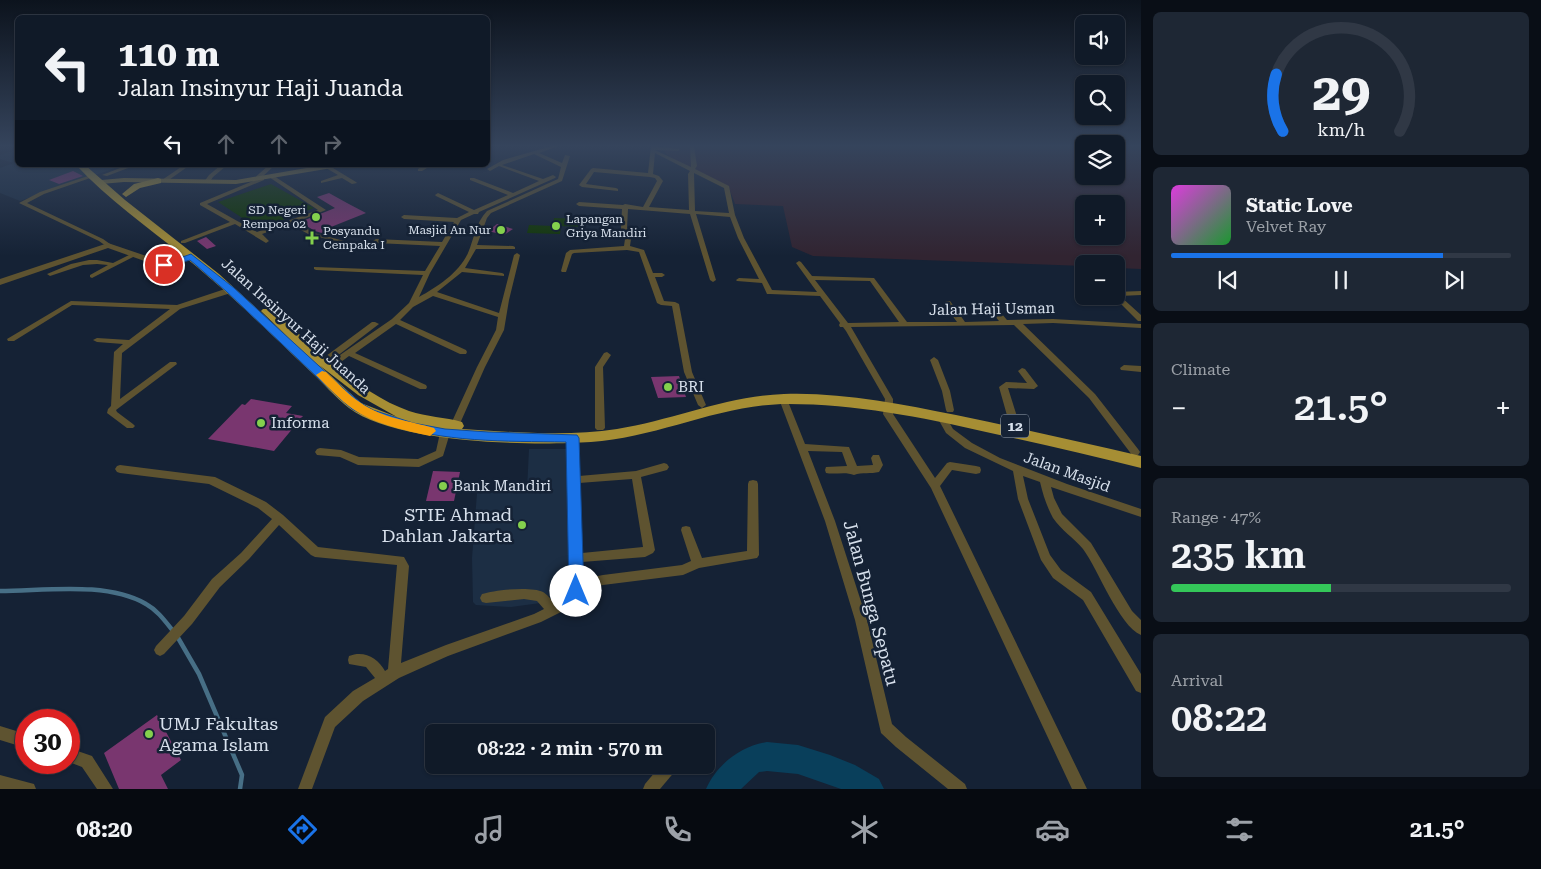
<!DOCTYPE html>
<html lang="en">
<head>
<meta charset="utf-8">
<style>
	:root { --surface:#101a28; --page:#1e2734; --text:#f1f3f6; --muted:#9ca1a8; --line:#303845; --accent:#1a73e8 }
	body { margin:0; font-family:"Roboto Serif",serif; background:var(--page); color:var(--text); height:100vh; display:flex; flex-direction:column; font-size:19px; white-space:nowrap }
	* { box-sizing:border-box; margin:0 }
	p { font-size:16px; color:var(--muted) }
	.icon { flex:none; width:28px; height:28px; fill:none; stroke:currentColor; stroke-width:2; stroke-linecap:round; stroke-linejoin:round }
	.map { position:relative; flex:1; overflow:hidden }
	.side { display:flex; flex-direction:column; gap:12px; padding:12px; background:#090e16; width:400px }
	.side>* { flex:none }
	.top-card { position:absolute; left:15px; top:15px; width:475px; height:152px; border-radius:8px; box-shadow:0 1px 4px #0004,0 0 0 1px var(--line); background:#101a28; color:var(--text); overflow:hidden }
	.tools { position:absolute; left:1075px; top:15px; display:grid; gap:10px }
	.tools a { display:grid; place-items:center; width:50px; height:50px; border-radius:8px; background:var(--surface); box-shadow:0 1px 4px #0004,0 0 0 1px var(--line); font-size:25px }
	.speed { position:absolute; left:15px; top:709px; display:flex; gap:10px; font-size:25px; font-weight:700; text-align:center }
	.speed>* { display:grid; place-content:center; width:65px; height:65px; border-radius:50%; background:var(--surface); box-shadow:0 1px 4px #0004,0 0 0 1px var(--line); line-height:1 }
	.speed .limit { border:8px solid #d22; background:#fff; color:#111 }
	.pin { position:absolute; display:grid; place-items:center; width:42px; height:42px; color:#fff; margin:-21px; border:2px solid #fff; border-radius:50%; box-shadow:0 1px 5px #0007 }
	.me { position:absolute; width:55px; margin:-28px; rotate:0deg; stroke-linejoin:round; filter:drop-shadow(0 0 4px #0008) }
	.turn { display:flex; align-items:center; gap:18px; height:105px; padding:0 20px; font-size:22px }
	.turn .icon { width:65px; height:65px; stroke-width:2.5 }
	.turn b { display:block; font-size:35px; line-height:42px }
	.lanes { display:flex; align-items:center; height:48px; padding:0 20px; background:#0003; justify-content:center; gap:25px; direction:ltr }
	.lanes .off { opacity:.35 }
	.big { font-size:38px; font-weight:600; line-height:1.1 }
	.side .tile { flex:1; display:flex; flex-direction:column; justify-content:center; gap:8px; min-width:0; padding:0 18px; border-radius:8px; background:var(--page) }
	.side .dial { align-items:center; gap:0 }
	.dial svg { height:130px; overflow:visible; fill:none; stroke:var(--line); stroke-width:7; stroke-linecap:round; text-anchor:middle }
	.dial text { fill:var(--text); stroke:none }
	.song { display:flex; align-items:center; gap:15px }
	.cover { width:60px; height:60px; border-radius:8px; background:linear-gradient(135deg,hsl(300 70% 55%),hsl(130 70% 35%)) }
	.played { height:5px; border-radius:2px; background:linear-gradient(90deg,var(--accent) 80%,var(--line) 80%) }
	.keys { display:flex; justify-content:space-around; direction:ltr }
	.heat { display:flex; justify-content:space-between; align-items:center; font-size:28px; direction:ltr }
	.charge { height:8px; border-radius:4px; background:linear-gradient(90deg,#34c759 47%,var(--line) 0) }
	.trip { position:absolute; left:425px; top:724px; width:290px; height:50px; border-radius:8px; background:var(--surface); box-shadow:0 1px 4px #0004,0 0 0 1px var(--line); font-weight:600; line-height:50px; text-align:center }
	.tabs { display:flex; height:80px; justify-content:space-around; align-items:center; background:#060a10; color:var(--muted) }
	.tabs .icon { width:35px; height:35px }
	.tabs .on { color:var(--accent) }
	.tabs b { font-size:22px; color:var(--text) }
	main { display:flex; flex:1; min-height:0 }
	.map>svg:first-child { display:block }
	.built { fill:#1c2e44 }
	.industrial { fill:#312431; fill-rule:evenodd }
	.green { fill:#113704 }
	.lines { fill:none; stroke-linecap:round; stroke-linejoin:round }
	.stream { stroke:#476f86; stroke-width:4.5 }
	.river { fill:#093f5b; fill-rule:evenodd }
	.building { fill:#79366f }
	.minor { fill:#5e5330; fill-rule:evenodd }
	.tertiary { fill:#5e5330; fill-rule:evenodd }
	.secondary { fill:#7f6f33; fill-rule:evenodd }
	.trunk { fill:#a68e34; fill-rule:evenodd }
	.route { fill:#1a73e8; stroke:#114b97 }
	.slow { fill:#f59e0b }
	.poi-dot { fill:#84d04d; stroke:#152235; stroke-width:2 }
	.labels { text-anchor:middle; stroke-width:5; stroke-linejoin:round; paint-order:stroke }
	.far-poi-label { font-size:12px; fill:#d7e0ec; stroke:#152235; text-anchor:end }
	.shield { fill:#152235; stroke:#9da7b5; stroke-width:1 }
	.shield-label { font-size:14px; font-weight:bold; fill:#d7e0ec }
	.street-label { font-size:15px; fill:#d7e0ec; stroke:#152235 }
	.poi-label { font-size:15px; fill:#d7e0ec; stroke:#152235; text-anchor:start }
	.near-poi-label { font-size:18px; fill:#d7e0ec; stroke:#152235; text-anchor:end }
	.near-street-label { font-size:18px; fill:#d7e0ec; stroke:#152235 }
</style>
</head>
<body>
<main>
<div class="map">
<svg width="1141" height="789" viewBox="0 0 1141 789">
	<rect width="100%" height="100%" fill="#152235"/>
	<g class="built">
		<path d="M17 150 18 165 121 166 20 201 0 193V168L14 163 0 159V155Z"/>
		<path d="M529 449H570V599L511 607 476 605 473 602 472 558 477 493 527 490Z"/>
	</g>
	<path class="industrial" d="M663 146H1084V176H1116V146H1141V269L1116 268V264H1084V266L813 256 792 247 783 206 735 204 729 188 679 163 665 153ZM1084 204H1116V236H1084Z"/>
	<g class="green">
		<path d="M271 184 314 208 259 229 218 202Z"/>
		<path d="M554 218 583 219V227L561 226 560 234 527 233 529 225 553 226Z"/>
	</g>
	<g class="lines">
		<g class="stream">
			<path d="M0 591C44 591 106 581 146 604 157 610 165 621 173 631"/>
			<path d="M177 636 199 674 242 775 240 789"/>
		</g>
		<path class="river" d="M767 742 798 745 830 755 855 765 879 779 884 789H841L798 774 767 771 759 772 741 789H706C717 764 741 746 767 742Z"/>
	</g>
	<g class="building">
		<path d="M73 171 83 176 59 184 49 180Z"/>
		<path d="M329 193 347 203 366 213 326 229 332 231 325 234 315 231 300 222 335 208 317 197Z"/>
		<path d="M497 224 513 229 504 235 488 231Z"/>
		<path d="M206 237 216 246 207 249 197 241Z"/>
		<path d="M679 376 686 397 658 398 651 377Z"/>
		<path d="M251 399 292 406 286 413 303 416 274 451 208 439 242 404 245 405Z"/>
		<path d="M433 471 460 472 454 501H426Z"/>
		<path d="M157 715 181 760 161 775 168 789H119L104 753Z"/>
	</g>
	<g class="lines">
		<g class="minor">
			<path d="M552 146H559L539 153 562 163 565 155 570 156 562 181 491 213 487 218 477 245 513 246 515 247V249H476L465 268 502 273 504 274V276L462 272 437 292 499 313 514 255 517 253 520 255 509 300 504 330 485 367 458 428H452L450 426 477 367 496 330 498 317 433 296 413 307 400 320 466 350 467 352 466 354H460L396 324 355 353 426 385 427 387 426 389H420L349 356 333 368H327L326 366 327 364 392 319 409 303 423 275 316 270 314 269V267L425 271 440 246 376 243 373 241 376 239 442 242 454 222 404 219 401 217 404 215 457 218 469 212 436 196 435 195 438 193 474 210 508 195 470 180V178H474L513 193 539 181 499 166 490 171 487 169 503 160ZM534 154 561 167 558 179 487 211C476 222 474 239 468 253 459 273 437 287 419 297L430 273 461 220 474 214H478L479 212 555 178 556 177 553 175 543 179 502 165Z"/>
			<path d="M651 146 679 149V151H677L655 150 691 167 690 146H694L697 166 695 169 729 186 735 215 744 238 772 290 817 292 796 263 799 261 801 262 812 276 874 278 907 322H957L943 303 947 301H950L965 322 999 321 989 309 993 307H996L1007 320 1053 319 1141 324V328L1053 323 1023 324 1095 394 1138 449 1140 452 1138 455H1132L1089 398 1014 325 851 327 893 399V414L935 478 947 463 950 462 976 466 980 467 981 470 980 473 976 474 952 470 940 486 1087 789H1072L931 488 883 414 885 399 846 331 843 327H840L839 325 840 323 820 296 770 294H767L762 283 737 281 736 280 739 278 759 279 738 238 730 217 696 214 716 280 713 282 710 280 690 214 628 209 627 228 631 239 630 246 644 250 653 273H662L665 275 662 277H655L664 301 675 302 679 304 692 372 706 405 702 408 698 405 684 372 672 306 661 305 657 303 639 252 627 250 574 253 572 254 566 272H562L561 271 566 253 570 250 624 246 625 239 621 228 622 209 579 206 576 204 579 202 623 205 625 204 643 207 657 181 655 178 650 177 594 172 586 184 616 188 618 189V191L582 187 579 185 591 169 593 168 648 173ZM655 153 690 171 688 174 689 210 649 207 663 181 659 176 653 174ZM694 173 724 188 729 213 695 211ZM815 280 870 281 899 322 848 323Z"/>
			<path d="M92 165H101L92 167Z"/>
			<path d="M128 165H136L107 176 102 175Z"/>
			<path d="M184 165H190L166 182H162V180Z"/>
			<path d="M221 165 226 166 213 177 209 183H205L204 182 209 175Z"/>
			<path d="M269 165H275L261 178H264V180L207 204 257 232 318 210 269 177 274 176 326 210 296 222 314 233 348 242V244L310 235 290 224 262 234 269 241 266 243 235 224 185 243H181V241L230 222 200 205V203L253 181V179Z"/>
			<path d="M328 165 356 182 357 183 352 184 342 178 321 183V181L338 175 326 168V166Z"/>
			<path d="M425 165H432L422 171H418V169Z"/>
			<path d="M91 175 96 176 44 194 27 203 103 239 110 244V246H106L99 241 19 203 40 192Z"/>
			<path d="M133 253 136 255 135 256 92 278 90 277V275L108 265 97 264 83 265 50 276 47 274 71 264 89 260H97L113 263Z"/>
			<path d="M228 288H231L235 290 234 292 180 309 122 353 120 399 170 362H176L177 364 116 410 117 412 133 424 135 426 133 428H127L107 413 108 409 111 406 114 352 123 344 97 342 93 340 97 338 129 340 170 309 72 305 14 341H8L7 339 71 301 177 305Z"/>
			<path d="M1141 291V295L1120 296 1141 315V321H1138L1113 296H1116V292Z"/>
			<path d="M372 322H375L379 324 328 363H322L321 361 322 359Z"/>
			<path d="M607 352 611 355 603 367 605 428 603 430H597L595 428V367L604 353Z"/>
			<path d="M934 357 938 360 950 391 954 410 953 412H947L946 410 942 391 930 360Z"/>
			<path d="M1124 365 1141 366V372L1121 370 1120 368Z"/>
			<path d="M1022 368 1025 369 1038 386 1034 389 1008 388 1020 426 1018 428H1012L1010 426 999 387 1006 382 1027 383 1018 371Z"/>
			<path d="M783 396 787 399 805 444 849 447 857 466 873 465 871 458 873 455H879L883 465 879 472C871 474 862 472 854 475 845 471 835 475 826 473L825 470 826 467 847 466 842 452 808 451 835 521 867 620 892 724 906 737 965 784 967 789H948L896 747 881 733 855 620 825 521 779 399Z"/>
			<path d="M942 414 945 415 953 429 972 443 1000 458 1067 484 1141 509V517L1051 487 1054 498 1062 514 1091 543 1132 611 1141 620V635C1119 626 1098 569 1083 549 1074 538 1061 530 1053 518 1047 507 1043 495 1040 482L1023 476 1028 499 1050 555 1061 570 1091 592 1141 674V693L1136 691 1083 600 1053 578 1041 560 1018 499 1013 471 965 448 946 433 937 417Z"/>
			<path d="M445 430 448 431 450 433 443 456 419 467 358 465 340 457 317 455 315 452 317 449 320 448 341 450 359 457 418 459 436 451 440 433 442 431Z"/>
			<path d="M573 435 576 436 578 438 579 476 636 471 664 463 667 464 669 467 667 470 641 477 655 550 653 553 645 557 582 562 583 579 603 575 682 565 691 561 681 530 682 527 686 526 690 527 691 530 702 558 747 551 748 484 749 481 753 480 757 481 758 484 759 555 757 558 699 568 683 575 603 585 581 590 578 599 571 607 541 622 448 656 399 678 363 701 335 727 312 789H298L325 717 353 691 375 678 366 667 349 664 348 660 349 656C364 650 378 658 385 671L388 669 397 565 315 557 311 555 279 525 249 559 220 587 192 624 164 654 160 656 156 654 154 650 156 646 184 616 212 579 241 553 272 519 258 508 209 484 120 473 117 472 115 469 117 466 120 465 215 477 266 502 283 515 318 547 404 557 409 566 401 663 446 645 534 614 544 609 537 601 524 599 486 603 482 602 480 598 482 594C494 590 531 586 543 592 547 594 551 600 555 603 563 599 568 595 571 586L568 438 570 436ZM632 479 643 547 582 553 579 483Z"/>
			<path d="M701 723 706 725 708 730 706 734V732H692L694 727Z"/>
			<path d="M0 726 26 734V748L0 740Z"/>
			<path d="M69 748 92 756 113 789H97L82 767 69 762Z"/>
			<path d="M661 765H678L676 770 660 789H643L645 784Z"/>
			<path d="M0 775 34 784 36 789H0Z"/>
		</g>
		<path class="tertiary" d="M108 243 164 262 191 254 195 257 164 268 108 248 0 285V279Z"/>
		<path class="secondary" d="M324 165H342L338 167 236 184 124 182 101 184 97 182 101 180 124 178 236 180Z"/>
		<g class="trunk">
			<path d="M76 165H85L125 200 219 274 289 338 263 313 261 311 263 309H271C313 345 356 392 409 411 427 417 445 417 462 422L464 426 462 429C513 432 567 437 617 429 674 420 726 396 784 394 841 392 900 404 956 415 1018 428 1080 442 1141 456V468C1089 455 1038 443 986 432 921 417 855 404 788 404 720 404 658 438 591 442 533 446 396 444 349 408 335 397 323 383 310 371 278 341 245 308 211 279 167 240 116 208 76 165ZM319 365 358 395 397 417 361 403Z"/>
			<path d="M158 178 161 179V183L140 188 126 197 122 194 134 184Z"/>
		</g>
	</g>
	<linearGradient id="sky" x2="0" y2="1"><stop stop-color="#0c131d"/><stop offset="0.57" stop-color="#35445c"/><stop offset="1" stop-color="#35445c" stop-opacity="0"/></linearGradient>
	<rect width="1141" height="256" fill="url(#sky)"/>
	<path class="route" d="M191 254 234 288 343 388 361 403 373 410 413 423 445 429 488 432 577 435 579 438 584 591 582 596 576 598 571 596 569 591 566 442C505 441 443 443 384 422 373 419 362 415 352 409 346 404 340 399 335 394L227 292 190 260 164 268 160 265Z"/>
	<path class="slow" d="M322 371 326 372C337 382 348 395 361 403 382 418 410 421 434 428L436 431 430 436C407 431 372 423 353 409 340 400 329 388 318 377L316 375Z"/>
	<g class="poi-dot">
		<circle cx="316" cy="217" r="5"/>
		<circle cx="556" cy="226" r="5"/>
		<circle cx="501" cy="230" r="5"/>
		<path d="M309.5 230.5h5v5h5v5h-5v5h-5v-5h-5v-5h5z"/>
		<circle cx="668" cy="387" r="5"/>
		<circle cx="261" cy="423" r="5"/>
		<circle cx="443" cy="486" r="5"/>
		<circle cx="522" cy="525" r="5"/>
		<circle cx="149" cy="734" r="5"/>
	</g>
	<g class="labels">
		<g class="far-poi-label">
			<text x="306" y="214">SD Negeri<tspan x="306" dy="14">Rempoa 02</tspan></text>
			<text x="566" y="223" text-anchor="start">Lapangan<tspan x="566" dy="14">Griya Mandiri</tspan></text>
			<text x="491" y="234">Masjid An Nur</text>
			<text x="323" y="235" text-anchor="start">Posyandu<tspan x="323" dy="14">Cempaka I</tspan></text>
		</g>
		<rect class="shield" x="1001" y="414.5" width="28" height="23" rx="4"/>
		<g class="shield-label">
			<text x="1015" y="431">12</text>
		</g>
		<g class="street-label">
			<text transform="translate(992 309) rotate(-1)" y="5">Jalan Haji Usman</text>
			<text transform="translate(296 326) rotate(42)" y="5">Jalan Insinyur Haji Juanda</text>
			<text transform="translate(1067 472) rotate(20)" y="5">Jalan Masjid</text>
		</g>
		<g class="poi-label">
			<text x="678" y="392">BRI</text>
			<text x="271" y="428">Informa</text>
			<text x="453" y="491">Bank Mandiri</text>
		</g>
		<g class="near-poi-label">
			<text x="512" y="521">STIE Ahmad<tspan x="512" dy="21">Dahlan Jakarta</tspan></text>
			<text x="159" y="730" text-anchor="start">UMJ Fakultas<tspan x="159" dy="21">Agama Islam</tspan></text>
		</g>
		<g class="near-street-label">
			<text transform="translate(871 603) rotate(75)" y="6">Jalan Bunga Sepatu</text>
		</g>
	</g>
</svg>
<div class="tools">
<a><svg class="icon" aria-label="sound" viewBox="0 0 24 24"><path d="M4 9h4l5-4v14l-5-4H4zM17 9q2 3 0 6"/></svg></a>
<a><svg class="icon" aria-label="search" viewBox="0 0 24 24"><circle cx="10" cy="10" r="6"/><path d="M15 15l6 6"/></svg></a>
<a><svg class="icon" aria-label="layers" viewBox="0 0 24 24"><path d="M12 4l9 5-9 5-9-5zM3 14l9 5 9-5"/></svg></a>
<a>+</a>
<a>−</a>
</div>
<div class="speed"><div class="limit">30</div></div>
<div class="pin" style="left:164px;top:265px;background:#d93025"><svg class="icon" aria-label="arrive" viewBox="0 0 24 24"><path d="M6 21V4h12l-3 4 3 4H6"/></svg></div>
<svg class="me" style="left:576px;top:591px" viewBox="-20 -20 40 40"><circle r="19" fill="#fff"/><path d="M0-13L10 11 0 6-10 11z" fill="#1a73e8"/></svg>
<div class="trip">08:22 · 2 min · 570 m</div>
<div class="top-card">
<div class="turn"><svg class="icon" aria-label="left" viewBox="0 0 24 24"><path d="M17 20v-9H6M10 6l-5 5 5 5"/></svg><div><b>110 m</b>Jalan Insinyur Haji Juanda</div></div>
<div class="lanes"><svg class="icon" aria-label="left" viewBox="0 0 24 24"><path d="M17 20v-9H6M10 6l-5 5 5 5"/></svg><svg class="icon off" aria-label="ahead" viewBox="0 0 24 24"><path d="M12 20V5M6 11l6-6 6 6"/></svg><svg class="icon off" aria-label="ahead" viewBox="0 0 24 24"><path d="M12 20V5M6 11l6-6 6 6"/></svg><svg class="icon off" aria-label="right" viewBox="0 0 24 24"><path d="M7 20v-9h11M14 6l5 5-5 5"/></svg></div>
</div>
</div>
<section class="side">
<div class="tile dial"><svg viewBox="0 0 100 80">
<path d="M14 69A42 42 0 1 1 86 69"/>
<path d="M14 69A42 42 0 0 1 10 34" stroke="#1a73e8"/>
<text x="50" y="56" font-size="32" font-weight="700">29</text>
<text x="50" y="72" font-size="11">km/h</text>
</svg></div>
<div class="tile">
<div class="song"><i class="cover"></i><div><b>Static Love</b><p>Velvet Ray</p></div></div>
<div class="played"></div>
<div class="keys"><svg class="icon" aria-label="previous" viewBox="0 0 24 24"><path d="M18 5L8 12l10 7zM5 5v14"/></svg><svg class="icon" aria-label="pause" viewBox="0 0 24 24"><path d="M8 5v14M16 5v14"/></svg><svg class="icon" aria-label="next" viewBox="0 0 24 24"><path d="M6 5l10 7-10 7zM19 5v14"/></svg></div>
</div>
<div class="tile"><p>Climate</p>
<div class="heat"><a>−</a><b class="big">21.5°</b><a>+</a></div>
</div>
<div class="tile"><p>Range · 47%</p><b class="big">235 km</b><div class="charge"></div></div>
<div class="tile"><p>Arrival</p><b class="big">08:22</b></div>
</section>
</main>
<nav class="tabs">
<b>08:20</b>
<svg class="icon on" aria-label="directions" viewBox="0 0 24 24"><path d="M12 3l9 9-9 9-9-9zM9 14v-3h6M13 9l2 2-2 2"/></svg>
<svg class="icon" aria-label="music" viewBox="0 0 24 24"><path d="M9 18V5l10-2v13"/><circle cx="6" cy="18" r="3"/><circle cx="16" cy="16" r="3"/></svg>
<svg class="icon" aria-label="phone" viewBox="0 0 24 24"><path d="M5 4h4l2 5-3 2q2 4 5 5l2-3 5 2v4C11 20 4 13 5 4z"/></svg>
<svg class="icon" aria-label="climate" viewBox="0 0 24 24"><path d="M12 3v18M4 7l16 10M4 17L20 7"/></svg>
<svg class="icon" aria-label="car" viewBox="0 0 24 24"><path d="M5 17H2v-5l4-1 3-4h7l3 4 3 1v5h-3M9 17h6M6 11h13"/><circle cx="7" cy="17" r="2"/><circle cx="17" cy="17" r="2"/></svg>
<svg class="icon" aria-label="filters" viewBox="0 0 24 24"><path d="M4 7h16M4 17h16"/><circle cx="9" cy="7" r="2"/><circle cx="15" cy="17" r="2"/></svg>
<b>21.5°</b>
</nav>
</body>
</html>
